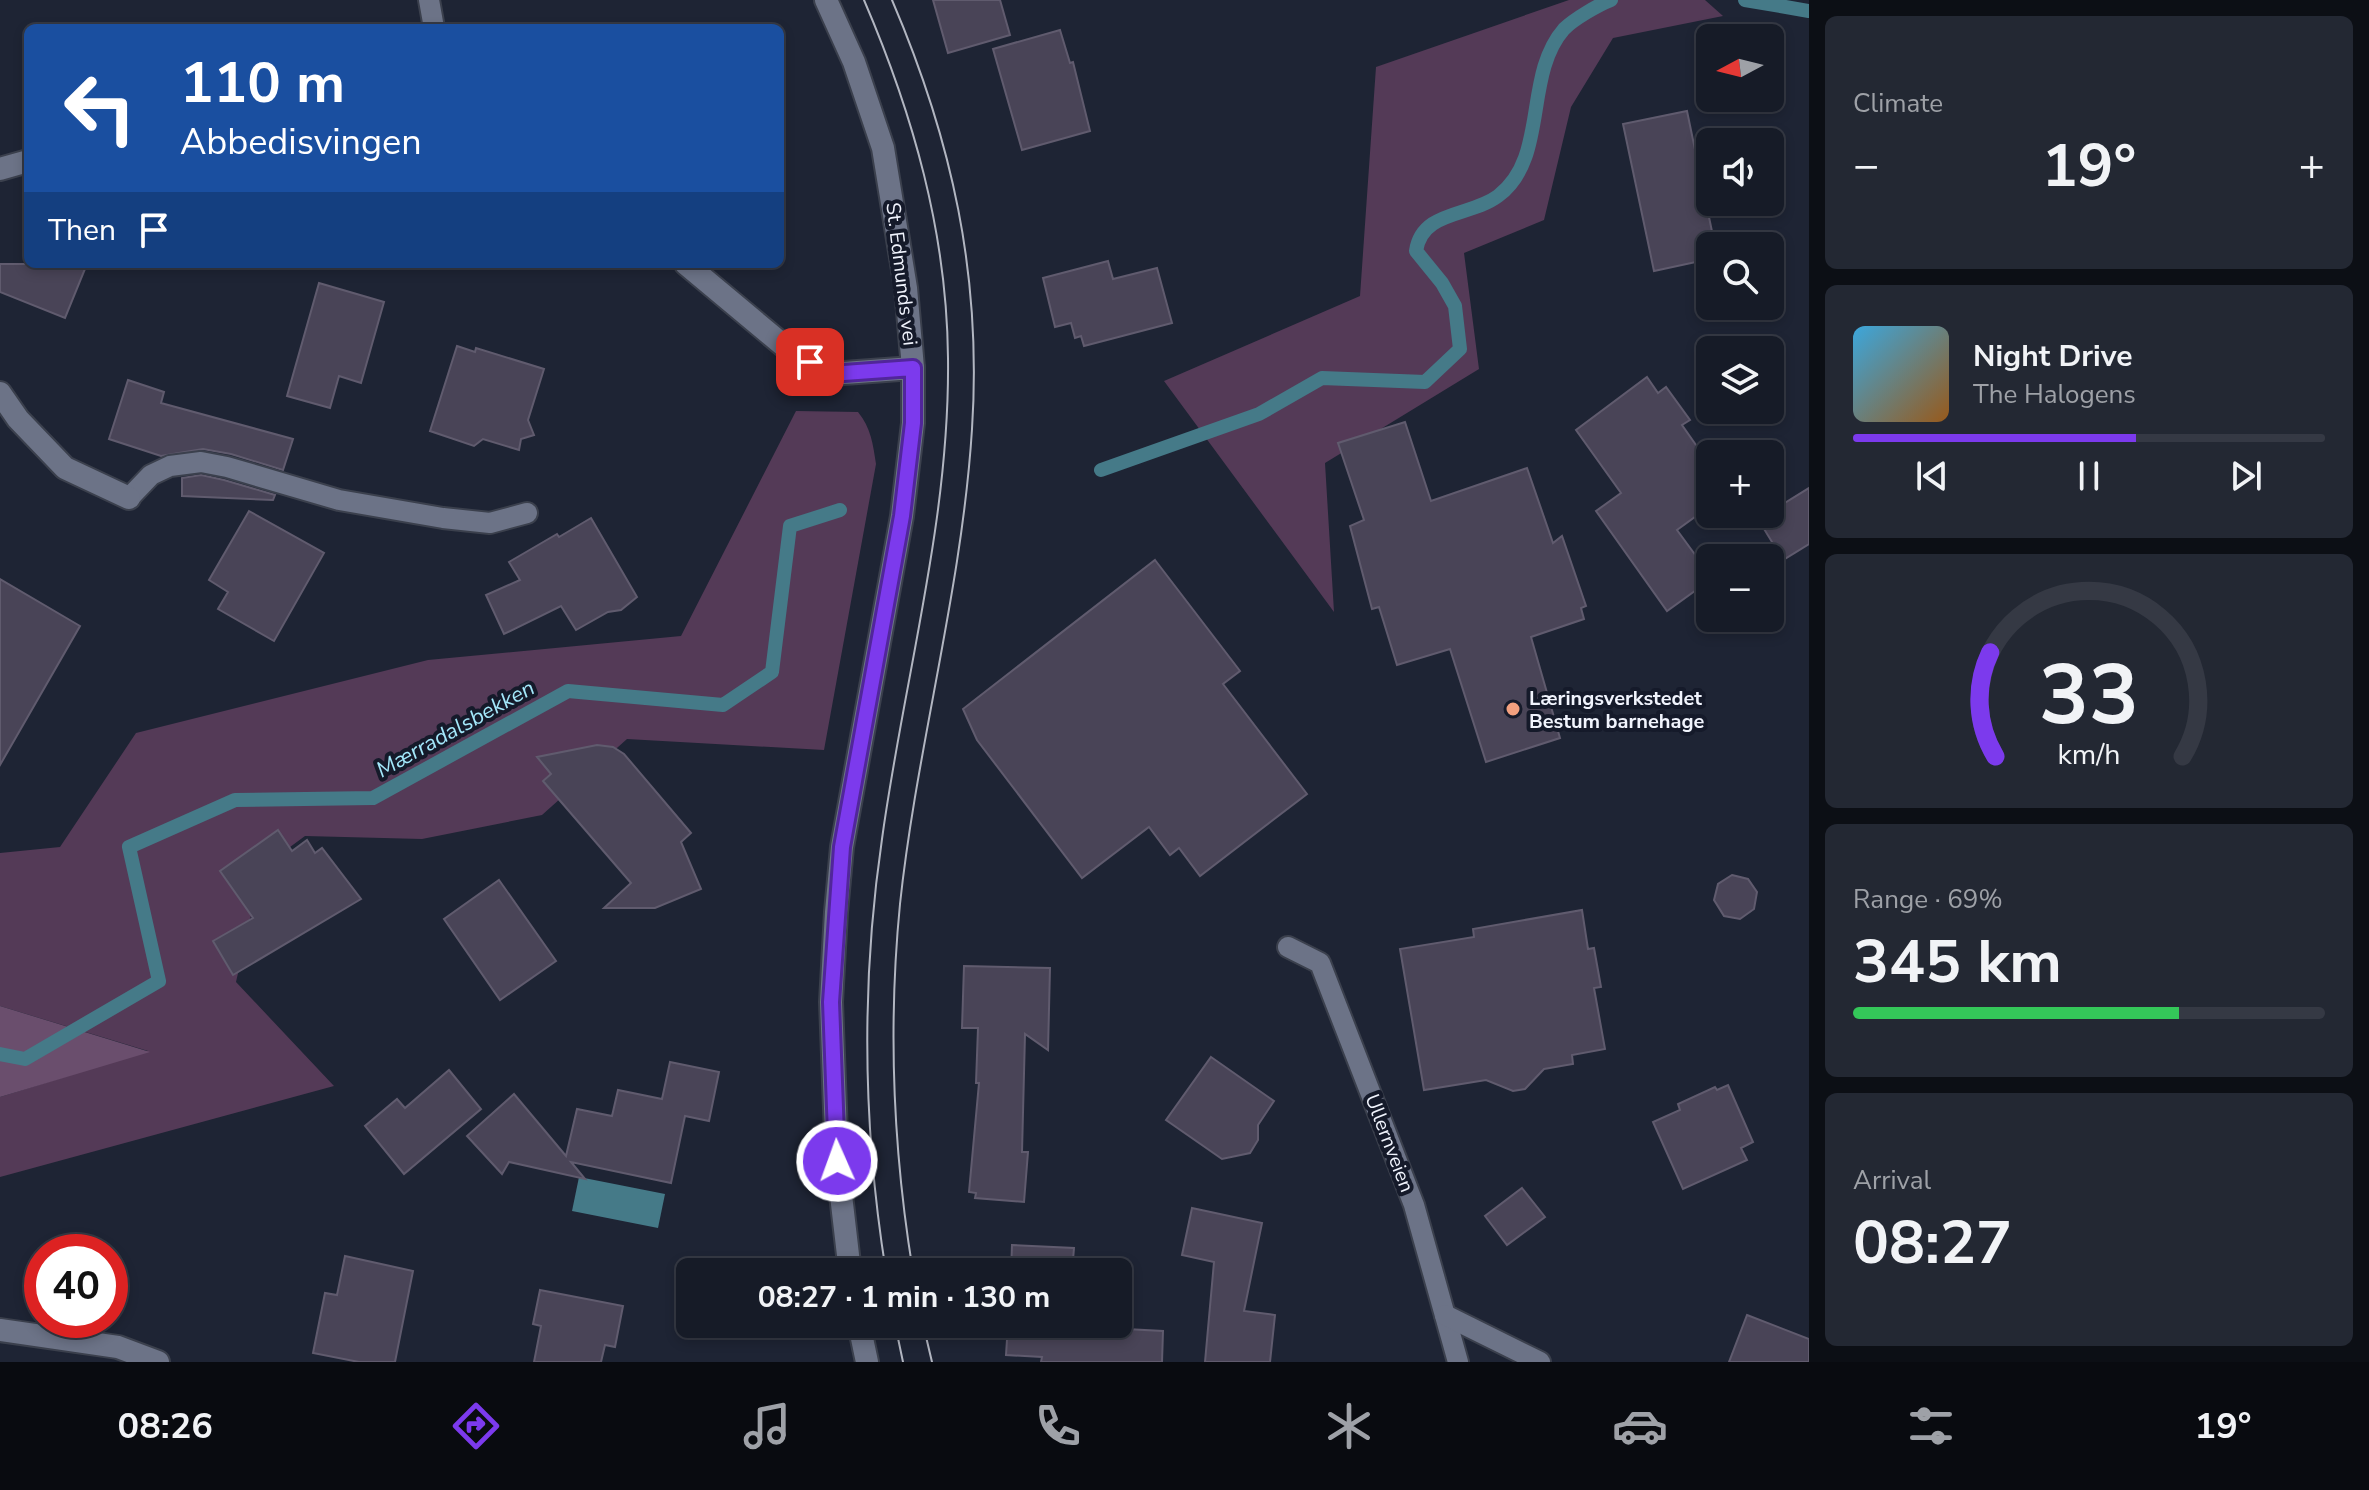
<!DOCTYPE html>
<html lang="en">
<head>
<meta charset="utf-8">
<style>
	:root { --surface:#161b27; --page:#232833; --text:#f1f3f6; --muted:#9ea1a7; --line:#353944; --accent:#7c3aed }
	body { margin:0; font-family:"Nunito Sans",sans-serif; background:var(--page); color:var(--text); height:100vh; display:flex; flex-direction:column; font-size:30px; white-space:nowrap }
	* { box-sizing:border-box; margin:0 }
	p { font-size:26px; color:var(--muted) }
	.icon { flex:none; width:44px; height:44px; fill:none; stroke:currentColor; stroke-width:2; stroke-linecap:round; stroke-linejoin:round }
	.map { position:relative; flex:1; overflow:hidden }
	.side { display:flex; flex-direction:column; gap:16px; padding:16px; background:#0c0f15; width:560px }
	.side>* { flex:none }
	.hud { position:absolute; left:24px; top:24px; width:760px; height:244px; border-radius:12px; box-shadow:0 4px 12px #0003,0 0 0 2px var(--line); background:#1a4fa0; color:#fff; overflow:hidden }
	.needle { width:52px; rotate:263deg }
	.buttons { position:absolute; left:1696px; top:24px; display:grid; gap:16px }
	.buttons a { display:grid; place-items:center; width:88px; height:88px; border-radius:12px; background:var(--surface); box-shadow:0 4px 12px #0003,0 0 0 2px var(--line); font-size:40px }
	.speed { position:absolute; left:24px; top:1234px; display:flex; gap:16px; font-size:40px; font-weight:700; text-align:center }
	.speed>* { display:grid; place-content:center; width:104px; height:104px; border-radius:50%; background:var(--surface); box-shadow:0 4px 12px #0003,0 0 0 2px var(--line); line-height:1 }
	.speed .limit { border:12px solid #d22; background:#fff; color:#111 }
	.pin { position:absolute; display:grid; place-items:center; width:68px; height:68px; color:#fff; margin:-34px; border-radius:16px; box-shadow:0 4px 12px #0006 }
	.me { position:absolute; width:88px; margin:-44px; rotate:358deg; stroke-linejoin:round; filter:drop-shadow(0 0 6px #0008) }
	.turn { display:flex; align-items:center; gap:28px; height:168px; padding:0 24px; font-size:36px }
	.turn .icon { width:104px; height:104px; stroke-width:2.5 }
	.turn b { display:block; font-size:56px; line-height:68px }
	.then { display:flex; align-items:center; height:76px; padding:0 24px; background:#0003; gap:16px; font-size:30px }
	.big { font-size:60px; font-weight:700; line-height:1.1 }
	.side .tile { flex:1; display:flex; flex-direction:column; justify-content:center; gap:12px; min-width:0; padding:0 28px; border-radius:12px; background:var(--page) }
	.side .dial { align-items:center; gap:0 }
	.dial svg { height:208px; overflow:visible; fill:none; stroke:var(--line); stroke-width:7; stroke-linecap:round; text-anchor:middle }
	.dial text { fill:var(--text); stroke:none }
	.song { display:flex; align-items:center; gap:24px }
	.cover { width:96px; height:96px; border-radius:12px; background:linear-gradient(135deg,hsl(200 70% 55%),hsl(30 70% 35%)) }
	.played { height:8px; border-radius:4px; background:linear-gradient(90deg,var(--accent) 60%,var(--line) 60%) }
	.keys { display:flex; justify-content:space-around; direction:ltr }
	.heat { display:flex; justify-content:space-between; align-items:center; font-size:44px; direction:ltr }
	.charge { height:12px; border-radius:6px; background:linear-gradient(90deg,#34c759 69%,var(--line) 0) }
	.trip { position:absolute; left:676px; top:1258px; width:456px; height:80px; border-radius:12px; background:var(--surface); box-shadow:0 4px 12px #0003,0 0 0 2px var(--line); font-weight:700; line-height:80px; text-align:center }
	.tabs { display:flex; height:128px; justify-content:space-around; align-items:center; background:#090b10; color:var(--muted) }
	.tabs .icon { width:56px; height:56px }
	.tabs .on { color:var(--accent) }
	.tabs b { font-size:36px; color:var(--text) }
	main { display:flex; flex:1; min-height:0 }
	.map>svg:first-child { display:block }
	.green { fill:#543a57 }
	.forest { fill:#6a4e6d }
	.water { fill:#457a88 }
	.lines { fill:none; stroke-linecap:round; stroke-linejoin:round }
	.stream { stroke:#457a88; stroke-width:14 }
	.building { fill:#494457; stroke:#605b6e; stroke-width:2 }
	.service-casing { stroke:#3b404d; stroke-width:24 }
	.minor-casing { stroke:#3b404d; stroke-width:26 }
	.tertiary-casing { stroke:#3b404d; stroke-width:26 }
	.service { stroke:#6c7387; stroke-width:20 }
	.minor { stroke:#6c7387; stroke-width:22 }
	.tertiary { stroke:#6c7387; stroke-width:22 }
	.tram { stroke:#b2b6c1; stroke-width:2 }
	.route-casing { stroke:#51269a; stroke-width:20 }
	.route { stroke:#7c3aed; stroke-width:14 }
	.poi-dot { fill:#f2a07f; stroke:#151a2a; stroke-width:3 }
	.labels { text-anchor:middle; stroke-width:8; stroke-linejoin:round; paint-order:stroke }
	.street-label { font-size:20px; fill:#f1f4fd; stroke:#151a2a }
	.poi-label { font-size:20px; font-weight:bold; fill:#f1f4fd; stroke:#151a2a; text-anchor:start }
	.water-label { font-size:22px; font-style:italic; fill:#a4e8fb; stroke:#151a2a }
</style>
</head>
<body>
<main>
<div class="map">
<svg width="1809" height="1362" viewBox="0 0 1809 1362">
	<rect width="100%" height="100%" fill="#1e2434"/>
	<g class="green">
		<path d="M1569 0H1705L1723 16 1613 38 1571 107 1544 220 1464 253 1479 369 1325 463 1334 612 1164 381 1360 296 1376 67Z"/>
		<path d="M796 411 858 412C871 428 873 444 876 464L824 750 627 739 542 815 422 839 305 836 233 889 252 911 236 982 334 1086 0 1177V1097L148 1051 0 1006V853L60 847 136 733 428 660 681 636Z"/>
	</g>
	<path class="forest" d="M0 1006 150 1052 0 1097Z"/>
	<path class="water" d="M579 1177 665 1194 658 1228 572 1211Z"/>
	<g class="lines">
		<g class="stream">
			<path d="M1745 0 1809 11"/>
			<path d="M1101 470 1259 414 1322 378 1425 382 1460 349 1455 306 1442 283 1416 251C1422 210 1470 217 1498 196 1549 158 1523 76 1564 29 1574 19 1598 5 1611 0"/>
			<path d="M0 1054 25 1059 159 981 129 847 235 800 373 798 568 691 723 705 772 672 790 526 840 510"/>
		</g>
	</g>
	<g class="building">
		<path d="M933 0H1000L1010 35 948 53Z"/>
		<path d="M1060 30 1070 63 1073 62 1090 131 1022 150 993 49Z"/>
		<path d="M1687 111 1715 246H1710V259L1654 271 1623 124Z"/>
		<path d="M1108 261 1113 279 1157 268 1172 323 1084 346 1081 336 1075 338 1071 323 1055 327 1043 278Z"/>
		<path d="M0 264H87L65 318 0 292Z"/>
		<path d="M319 283 384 302 361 383 339 376 330 408 287 396Z"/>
		<path d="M457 346 475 352 476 348 544 369 528 420 534 435 521 439 519 450 483 439 474 446 430 431Z"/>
		<path d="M1647 377 1658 393 1666 387 1690 420 1682 425 1710 465V506L1677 530 1710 575V580L1667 611 1596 511 1621 493 1576 430Z"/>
		<path d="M128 380 164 392 161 403 293 439 283 470 231 454 203 449 161 456 109 439Z"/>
		<path d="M1405 422 1431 501 1527 468 1553 543 1562 536 1586 606 1581 608 1584 619 1531 637 1560 738 1486 762 1450 649 1397 665 1379 607 1372 609 1350 526 1364 520 1338 443Z"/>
		<path d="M201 475 224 480 275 495 273 500 182 496V478Z"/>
		<path d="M1809 488V544L1783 560 1758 519 1770 514V512Z"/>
		<path d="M249 511 324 553 274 641 218 609 228 592 209 580Z"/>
		<path d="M591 518 637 597 621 610 608 612 576 630 561 606 504 634 486 595 520 580 509 562 557 534 559 537Z"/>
		<path d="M1155 560 1240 671 1223 684 1307 794 1200 876 1179 848 1170 855 1149 827 1082 878 977 740 963 709Z"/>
		<path d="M0 579 80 626 0 765Z"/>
		<path d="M597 745 613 747 624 754 691 833 681 842 701 889 655 908H604L631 883 543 781 551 774 537 757Z"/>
		<path d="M278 830 292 851 307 840 315 853 322 848 361 899 233 975 213 941 253 918 220 871Z"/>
		<path d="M1732 875 1748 879 1757 892 1754 909 1740 919 1724 916 1714 900 1718 884Z"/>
		<path d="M499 880 556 961 500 1000 444 919Z"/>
		<path d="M1582 910 1588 949 1594 948 1601 987 1594 988 1605 1049 1572 1055 1573 1064 1544 1069 1525 1089 1513 1091 1486 1080 1424 1090 1400 949 1474 937 1473 929Z"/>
		<path d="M964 966 1050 968 1048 1050 1025 1034 1022 1152H1028L1024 1202 975 1198 976 1193 969 1192 979 1083H976L978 1028H962Z"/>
		<path d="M1211 1057 1274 1101 1258 1125V1140L1250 1153 1222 1159 1166 1120Z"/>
		<path d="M670 1062 719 1072 709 1121 685 1116 671 1183 571 1162 585 1179 509 1162 502 1174 467 1136 514 1094 566 1156 577 1109 612 1116 618 1090 662 1099Z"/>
		<path d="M449 1070 481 1109 404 1174 365 1126 397 1099 405 1108Z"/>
		<path d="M1728 1085 1753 1142 1741 1148 1747 1160 1683 1189 1653 1122 1680 1110 1678 1104 1715 1087 1717 1090Z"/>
		<path d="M1522 1188 1545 1217 1507 1245 1485 1216Z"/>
		<path d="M1192 1208 1262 1223 1244 1311 1275 1315 1270 1362H1205L1214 1262 1182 1255Z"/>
		<path d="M1012 1245 1074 1248 1072 1272H1011Z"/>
		<path d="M345 1256 413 1271 395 1362H359L313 1353 325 1293 337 1295Z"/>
		<path d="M540 1290 623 1306 615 1347 605 1345 601 1362H534L541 1326 533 1324Z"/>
		<path d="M1747 1315 1809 1339V1362H1729Z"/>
		<path d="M1008 1324H1069V1326L1163 1331 1162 1362H1041L1042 1357 1006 1355Z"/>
	</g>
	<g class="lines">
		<g class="service-casing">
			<g id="service">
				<path d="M429 0 434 28"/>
				<path d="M129 498 151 475 170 466 201 462 227 467 339 500 443 518 490 523 527 513"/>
				<path d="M1288 947 1320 963 1414 1205 1458 1362"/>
				<path d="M1445 1315 1540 1362"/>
			</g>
		</g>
		<g class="minor-casing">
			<g id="minor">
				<path d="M0 169 28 161"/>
				<path d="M686 264 789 350 830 374 913 368"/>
				<path d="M0 393 18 419 65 468 129 498"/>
			</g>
		</g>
		<g class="tertiary-casing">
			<g id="tertiary">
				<path d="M826 0 854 62 883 148 906 288 913 368V423L902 516 842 847 836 912 831 1002 837 1161 850 1272"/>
				<path d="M859 1324 867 1362"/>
				<path d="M0 1330 118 1347 158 1362"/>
			</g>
		</g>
		<use href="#service" class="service"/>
		<use href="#minor" class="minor"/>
		<use href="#tertiary" class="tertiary"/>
		<g class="tram">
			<path d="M864 0C913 114 947 233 948 358 950 521 904 678 882 839 861 982 863 1129 886 1272"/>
			<path d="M892 0C952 140 982 276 972 429 962 589 917 745 900 904 888 1026 893 1150 913 1272"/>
			<path d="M895 1324 903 1362"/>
			<path d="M923 1324 932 1362"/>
		</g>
	</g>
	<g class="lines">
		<g class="route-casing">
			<path id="route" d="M810 362 830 374 913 368V423L902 516 842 847 831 1002 837 1161"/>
		</g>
		<use href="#route" class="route"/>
	</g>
	<circle class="poi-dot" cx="1513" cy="709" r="8"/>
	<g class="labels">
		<g class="street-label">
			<text transform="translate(902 274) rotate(83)" y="7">St. Edmunds vei</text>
			<text transform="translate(1390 1143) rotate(69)" y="7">Ullernveien</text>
		</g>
		<g class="poi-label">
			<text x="1529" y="705">Læringsverkstedet<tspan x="1529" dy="23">Bestum barnehage</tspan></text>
		</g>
		<g class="water-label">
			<text transform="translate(455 728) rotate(-29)" y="8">Mærradalsbekken</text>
		</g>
	</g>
</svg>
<div class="buttons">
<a><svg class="needle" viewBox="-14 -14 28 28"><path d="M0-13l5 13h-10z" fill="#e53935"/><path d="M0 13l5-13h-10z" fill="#9ea1a7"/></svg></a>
<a><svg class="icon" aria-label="sound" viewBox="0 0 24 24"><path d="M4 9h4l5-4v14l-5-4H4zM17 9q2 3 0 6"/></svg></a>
<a><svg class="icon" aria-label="search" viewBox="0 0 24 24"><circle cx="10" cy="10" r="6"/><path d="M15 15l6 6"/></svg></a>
<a><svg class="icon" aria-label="layers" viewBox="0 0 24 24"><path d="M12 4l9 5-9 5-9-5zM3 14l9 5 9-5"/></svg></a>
<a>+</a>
<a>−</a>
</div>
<div class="speed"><div class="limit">40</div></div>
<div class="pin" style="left:810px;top:362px;background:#d93025"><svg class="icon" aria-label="arrive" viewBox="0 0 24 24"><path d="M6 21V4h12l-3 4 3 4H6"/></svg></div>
<svg class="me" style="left:837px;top:1161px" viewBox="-20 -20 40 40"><circle r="17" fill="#7c3aed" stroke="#fff" stroke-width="3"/><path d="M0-11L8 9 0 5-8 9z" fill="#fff"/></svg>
<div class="trip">08:27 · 1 min · 130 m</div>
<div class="hud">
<div class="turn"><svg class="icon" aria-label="left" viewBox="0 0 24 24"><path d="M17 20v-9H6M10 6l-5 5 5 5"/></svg><div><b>110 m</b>Abbedisvingen</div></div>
<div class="then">Then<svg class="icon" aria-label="arrive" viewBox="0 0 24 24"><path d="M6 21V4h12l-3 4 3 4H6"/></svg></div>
</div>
</div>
<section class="side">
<div class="tile"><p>Climate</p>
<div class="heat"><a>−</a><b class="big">19°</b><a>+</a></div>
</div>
<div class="tile">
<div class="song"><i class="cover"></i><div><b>Night Drive</b><p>The Halogens</p></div></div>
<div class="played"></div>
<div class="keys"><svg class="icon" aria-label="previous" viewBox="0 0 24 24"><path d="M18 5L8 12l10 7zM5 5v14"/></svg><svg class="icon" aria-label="pause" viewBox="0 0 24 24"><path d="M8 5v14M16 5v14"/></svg><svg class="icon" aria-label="next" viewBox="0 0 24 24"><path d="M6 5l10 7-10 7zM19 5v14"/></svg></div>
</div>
<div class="tile dial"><svg viewBox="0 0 100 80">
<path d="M14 69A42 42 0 1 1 86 69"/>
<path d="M14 69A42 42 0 0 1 12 29" stroke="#7c3aed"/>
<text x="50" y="56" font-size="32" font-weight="700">33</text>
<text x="50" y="72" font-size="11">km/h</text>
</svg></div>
<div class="tile"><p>Range · 69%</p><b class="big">345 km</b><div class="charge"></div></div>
<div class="tile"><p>Arrival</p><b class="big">08:27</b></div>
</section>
</main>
<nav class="tabs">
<b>08:26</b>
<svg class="icon on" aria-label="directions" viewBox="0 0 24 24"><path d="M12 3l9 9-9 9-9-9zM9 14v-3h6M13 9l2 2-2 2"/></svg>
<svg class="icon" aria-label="music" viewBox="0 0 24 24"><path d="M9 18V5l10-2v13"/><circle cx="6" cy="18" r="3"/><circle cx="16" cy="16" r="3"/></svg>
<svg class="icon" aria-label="phone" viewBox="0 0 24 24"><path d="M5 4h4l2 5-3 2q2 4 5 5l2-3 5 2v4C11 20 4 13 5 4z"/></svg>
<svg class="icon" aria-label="climate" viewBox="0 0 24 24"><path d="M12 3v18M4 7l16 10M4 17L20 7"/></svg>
<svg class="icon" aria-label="car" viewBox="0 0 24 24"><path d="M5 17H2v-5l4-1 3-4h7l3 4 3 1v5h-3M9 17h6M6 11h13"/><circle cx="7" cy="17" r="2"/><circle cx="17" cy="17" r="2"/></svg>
<svg class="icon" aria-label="filters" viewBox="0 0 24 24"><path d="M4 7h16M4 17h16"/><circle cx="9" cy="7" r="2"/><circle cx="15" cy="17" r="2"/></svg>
<b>19°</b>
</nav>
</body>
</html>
